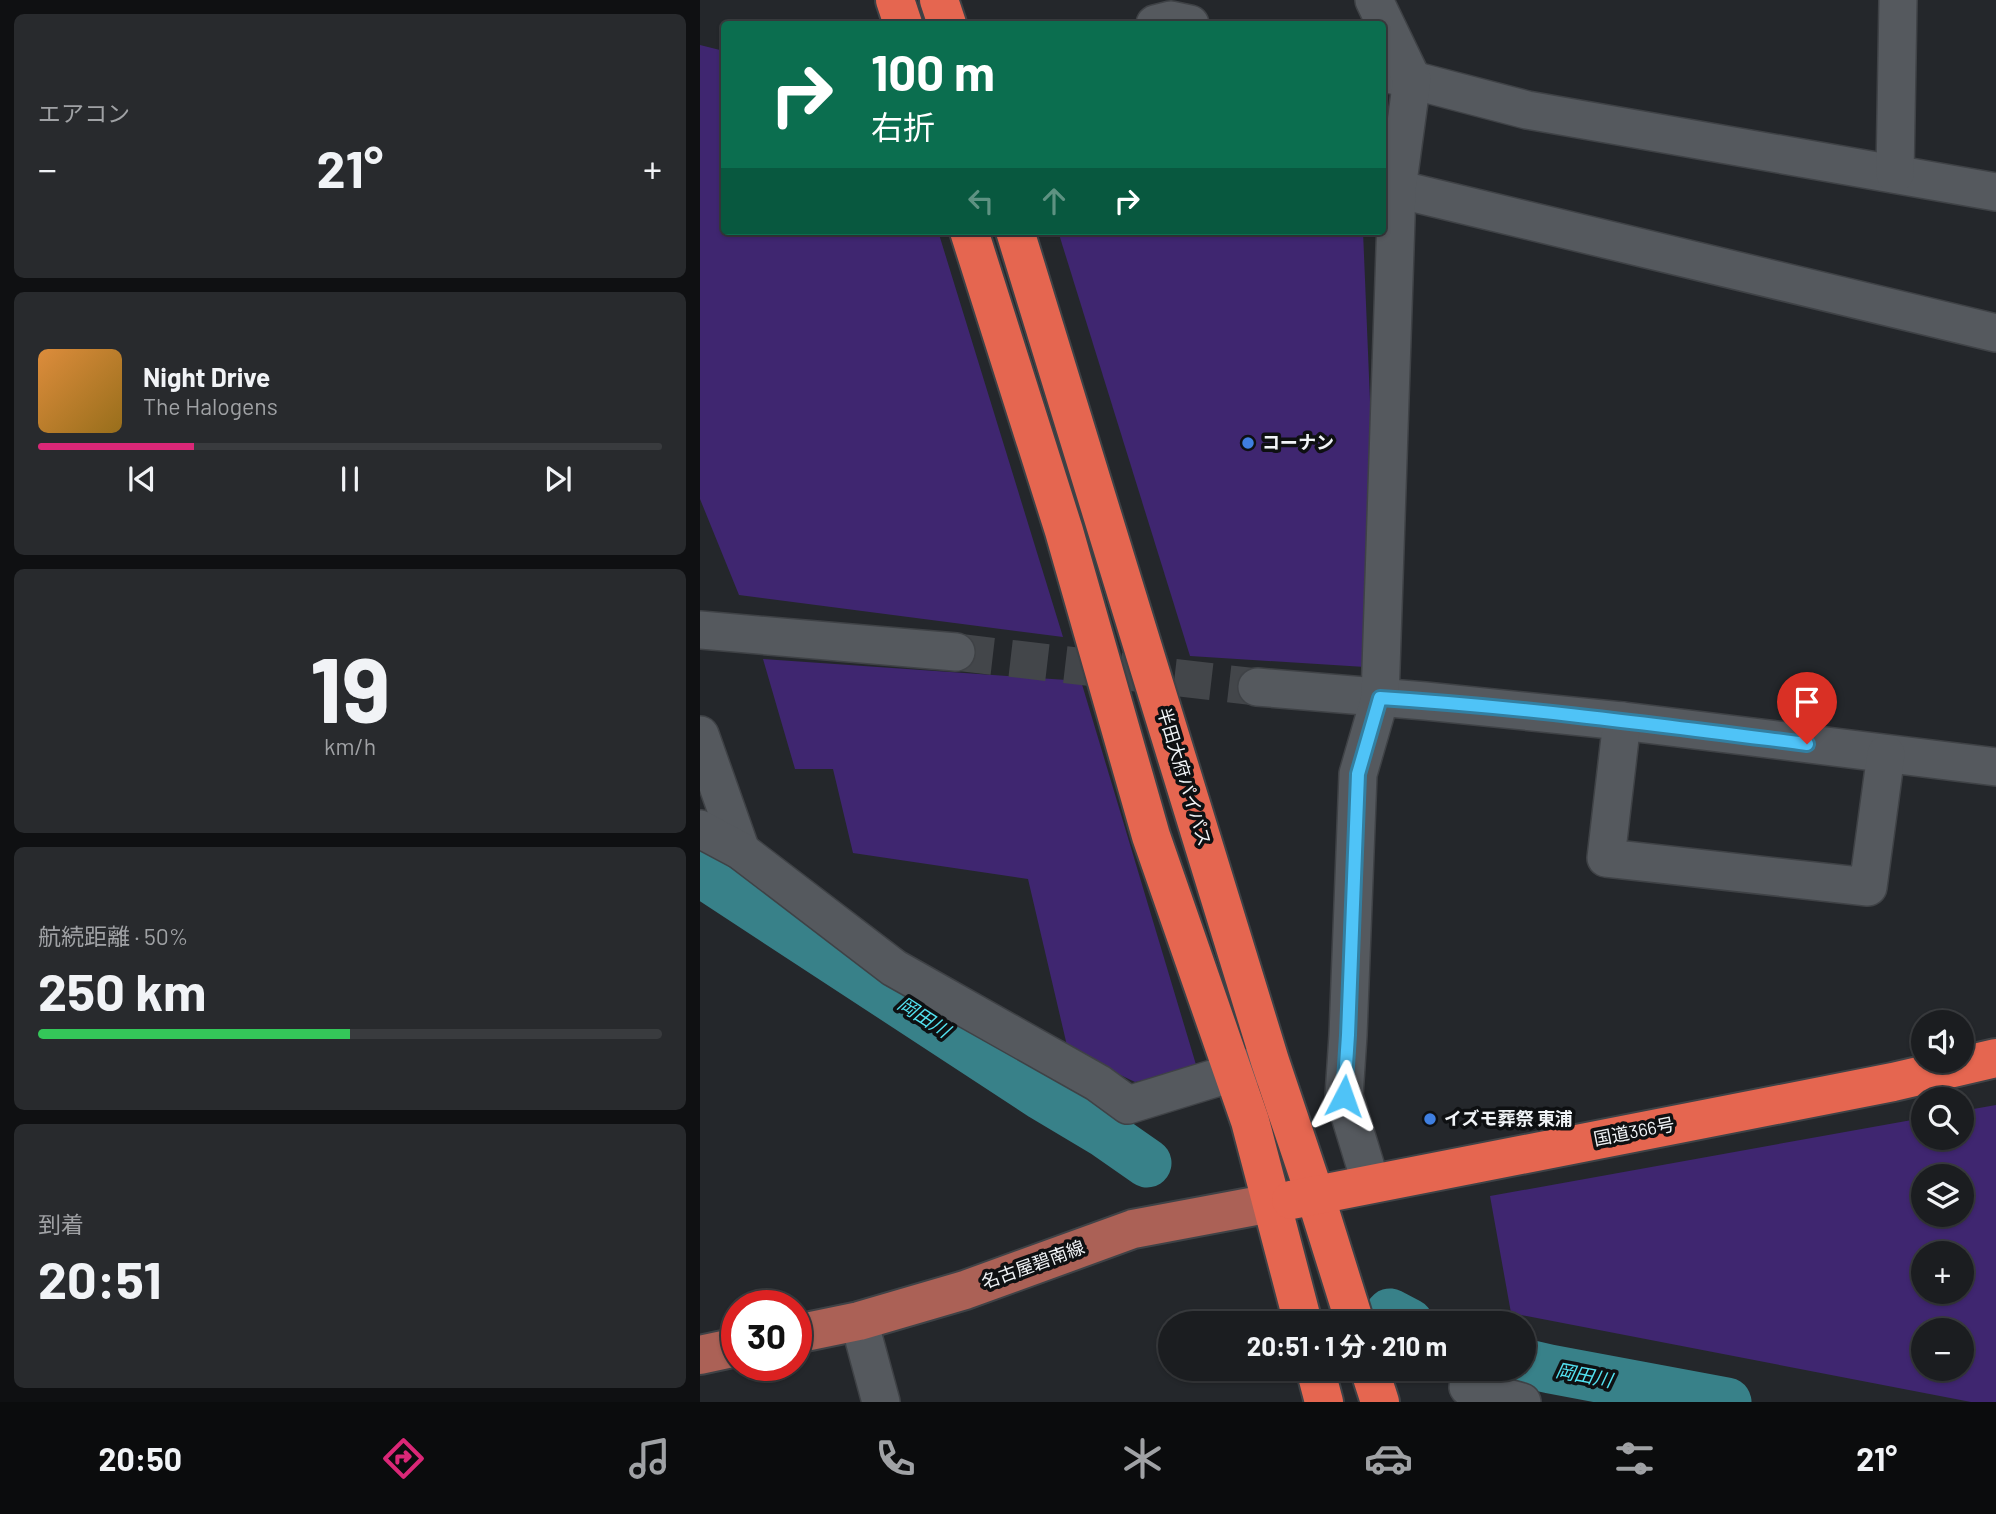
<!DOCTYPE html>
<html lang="ja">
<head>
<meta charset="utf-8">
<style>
	:root { --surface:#1b1d20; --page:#282a2d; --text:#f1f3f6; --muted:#a0a2a5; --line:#393b3e; --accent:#db2777 }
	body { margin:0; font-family:Barlow,"Noto Sans JP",sans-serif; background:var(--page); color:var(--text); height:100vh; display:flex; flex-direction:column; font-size:26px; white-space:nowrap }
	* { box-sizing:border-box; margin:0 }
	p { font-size:23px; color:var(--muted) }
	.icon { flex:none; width:38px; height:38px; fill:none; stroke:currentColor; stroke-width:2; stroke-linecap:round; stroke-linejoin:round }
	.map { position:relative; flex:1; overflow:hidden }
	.panel { display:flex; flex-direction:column; gap:14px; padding:14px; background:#0f1012; width:700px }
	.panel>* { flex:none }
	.top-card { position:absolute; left:21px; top:21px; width:665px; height:214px; border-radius:7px; box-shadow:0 2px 5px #0004,0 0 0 2px var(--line); background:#0b6e4f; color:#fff; overflow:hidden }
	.fabs { position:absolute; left:1211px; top:1010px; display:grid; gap:14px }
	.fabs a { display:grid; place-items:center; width:63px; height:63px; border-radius:50%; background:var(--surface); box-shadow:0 2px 5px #0004,0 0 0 2px var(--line); font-size:35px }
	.speed { position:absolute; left:21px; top:1290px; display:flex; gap:14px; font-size:35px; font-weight:700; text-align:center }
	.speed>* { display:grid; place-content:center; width:91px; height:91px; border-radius:50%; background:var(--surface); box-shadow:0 2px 5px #0004,0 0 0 2px var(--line); line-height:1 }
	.speed .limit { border:10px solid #d22; background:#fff; color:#111 }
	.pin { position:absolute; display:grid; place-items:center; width:60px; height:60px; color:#fff; margin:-72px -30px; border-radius:50% 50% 50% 0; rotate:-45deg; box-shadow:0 0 7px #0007 }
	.pin .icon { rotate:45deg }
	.me { position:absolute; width:77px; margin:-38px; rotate:4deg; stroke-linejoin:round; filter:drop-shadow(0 0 5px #0008) }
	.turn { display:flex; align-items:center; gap:24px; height:147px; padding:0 35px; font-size:32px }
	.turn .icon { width:91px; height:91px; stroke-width:2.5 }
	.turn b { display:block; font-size:49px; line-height:60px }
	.lanes { display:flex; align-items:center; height:66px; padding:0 35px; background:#0003; justify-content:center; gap:35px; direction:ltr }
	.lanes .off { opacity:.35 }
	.big { font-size:52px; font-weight:700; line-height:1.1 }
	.panel .tile { flex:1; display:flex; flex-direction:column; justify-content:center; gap:10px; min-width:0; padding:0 24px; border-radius:10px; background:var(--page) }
	.panel .dial { align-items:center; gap:0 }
	.dial b { font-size:91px; line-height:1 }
	.song { display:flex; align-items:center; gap:21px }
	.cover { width:84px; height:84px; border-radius:10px; background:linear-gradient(135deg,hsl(30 70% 55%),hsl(40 70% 35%)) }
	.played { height:7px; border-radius:4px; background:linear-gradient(90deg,var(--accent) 25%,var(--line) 25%) }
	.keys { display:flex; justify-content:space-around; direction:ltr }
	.heat { display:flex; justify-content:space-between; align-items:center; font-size:38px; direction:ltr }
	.charge { height:10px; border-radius:5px; background:linear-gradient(90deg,#34c759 50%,var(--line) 0) }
	.trip { position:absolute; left:458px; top:1311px; width:378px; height:70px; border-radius:35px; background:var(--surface); box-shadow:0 2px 5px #0004,0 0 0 2px var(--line); font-weight:700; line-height:70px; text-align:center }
	.tabs { display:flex; height:112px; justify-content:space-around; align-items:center; background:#0b0c0d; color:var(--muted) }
	.tabs .icon { width:49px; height:49px }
	.tabs .selected { color:var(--accent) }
	.tabs b { font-size:32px; color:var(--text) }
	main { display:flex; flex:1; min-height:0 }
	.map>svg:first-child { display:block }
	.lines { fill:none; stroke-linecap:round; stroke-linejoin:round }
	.river { stroke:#388189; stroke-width:49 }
	.building { fill:#3f2670; fill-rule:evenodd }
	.minor-tunnel { stroke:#43464a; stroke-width:37; stroke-dasharray:37 18; stroke-linecap:butt }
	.minor-casing { stroke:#3f4246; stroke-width:40 }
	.major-casing { stroke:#3f4246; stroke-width:42 }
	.highway-casing { stroke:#3f4246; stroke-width:42 }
	.minor { stroke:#55595e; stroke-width:37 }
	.major { stroke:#ab6156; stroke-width:38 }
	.highway { stroke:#e56650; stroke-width:38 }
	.route-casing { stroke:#337fa1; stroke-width:18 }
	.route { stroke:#4fc3f7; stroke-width:12 }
	.shop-dot { fill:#3f7fe0; stroke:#0e1012; stroke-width:2.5 }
	.labels { text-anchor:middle; stroke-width:7; stroke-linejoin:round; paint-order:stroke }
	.poi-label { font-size:18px; font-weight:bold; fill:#f1f4f7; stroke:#0e1012; text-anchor:start }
	.street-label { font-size:18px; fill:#f1f4f7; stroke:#0e1012 }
	.water-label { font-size:19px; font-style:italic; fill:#53e2f1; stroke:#0e1012 }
</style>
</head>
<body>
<main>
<section class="panel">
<div class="tile"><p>エアコン</p>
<div class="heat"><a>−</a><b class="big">21°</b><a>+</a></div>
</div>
<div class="tile">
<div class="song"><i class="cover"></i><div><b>Night Drive</b><p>The Halogens</p></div></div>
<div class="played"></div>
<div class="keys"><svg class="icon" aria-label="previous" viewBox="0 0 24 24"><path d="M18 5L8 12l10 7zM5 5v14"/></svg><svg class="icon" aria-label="pause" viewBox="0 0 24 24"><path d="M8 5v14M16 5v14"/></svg><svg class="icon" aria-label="next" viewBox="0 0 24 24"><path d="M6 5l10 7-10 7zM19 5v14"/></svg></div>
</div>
<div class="tile dial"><b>19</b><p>km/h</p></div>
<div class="tile"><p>航続距離 · 50%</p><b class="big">250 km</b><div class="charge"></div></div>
<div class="tile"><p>到着</p><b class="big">20:51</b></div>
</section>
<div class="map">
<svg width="1296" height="1402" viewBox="0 0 1296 1402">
	<rect width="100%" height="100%" fill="#24272b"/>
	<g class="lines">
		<g class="river">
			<path d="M0 872 342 1096 404 1133 447 1163"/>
			<path d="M690 1313 709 1323"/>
			<path d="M824 1363 850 1369 1027 1402"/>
		</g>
	</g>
	<g class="building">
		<path d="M0 45 24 51V231H238L363 637 39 595 0 499Z"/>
		<path d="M358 231H663L681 668 490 656Z"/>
		<path d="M63 659 381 681 497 1068 435 1082 368 1050 328 879 153 853 133 769H95Z"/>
		<path d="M1296 1105V1402H1271L811 1313 790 1196 1223 1118V1138H1262V1111ZM1223 1176H1262V1214H1223ZM1223 1253H1262V1292H1223ZM1223 1330H1262V1368H1223Z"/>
	</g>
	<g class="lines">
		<path class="minor-tunnel" d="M256 652 557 687"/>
		<g class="minor-casing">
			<g id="minor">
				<path d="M455 24 471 20 490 24"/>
				<path d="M689 74 827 110 1296 192"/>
				<path d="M1195 174 1198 0"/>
				<path d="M697 189 1296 333"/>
				<path d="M0 630 256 652"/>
				<path d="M557 687 725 701 922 721 1296 767"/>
				<path d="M922 721 906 858 1168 887 1186 754"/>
				<path d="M0 735 41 851"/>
				<path d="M0 829 41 851 194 968 398 1083 428 1105 561 1064"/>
				<path d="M671 1184 644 1096 648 1035 658 774 680 698 697 189 712 79 674 0"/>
				<path d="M159 1321 181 1402"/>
				<path d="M768 1387 822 1402"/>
			</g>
		</g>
		<g class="major-casing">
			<g id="major">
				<path d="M96 1334 159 1321 265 1290 433 1229 572 1203"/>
				<path d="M0 1355 37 1347"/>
			</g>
		</g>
		<g class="highway-casing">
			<g id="highway">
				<path d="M195 0 203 24"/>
				<path d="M239 0 247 24"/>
				<path d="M269 231 364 531 451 836 550 1121 603 1323"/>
				<path d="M315 231 570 1061 615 1195 655 1323"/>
				<path d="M591 1200 1193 1082 1296 1058"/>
				<path d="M615 1368 624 1402"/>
				<path d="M669 1368 680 1402"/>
			</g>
		</g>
		<use href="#minor" class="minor"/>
		<use href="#major" class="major"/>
		<use href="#highway" class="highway"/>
	</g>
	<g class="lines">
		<g class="route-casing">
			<path id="route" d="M644 1096 648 1035 658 774 680 698C823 707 965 726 1107 744"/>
		</g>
		<use href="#route" class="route"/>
	</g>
	<g class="shop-dot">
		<circle cx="548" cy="443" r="7"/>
		<circle cx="730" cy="1119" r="7"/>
	</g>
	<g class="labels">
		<g class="poi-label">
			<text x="562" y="449">コーナン</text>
			<text x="744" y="1125">イズモ葬祭 東浦</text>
		</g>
		<g class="street-label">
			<text transform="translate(484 777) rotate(73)" y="6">半田大府パイパス</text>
			<text transform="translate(934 1132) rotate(-11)" y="6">国道366号</text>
			<text transform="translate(333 1265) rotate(-20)" y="6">名古屋碧南線</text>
		</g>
		<g class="water-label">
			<text transform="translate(224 1017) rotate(33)" y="7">岡田川</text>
			<text transform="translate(884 1375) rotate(11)" y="7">岡田川</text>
		</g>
	</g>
</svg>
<div class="fabs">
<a><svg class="icon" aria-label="sound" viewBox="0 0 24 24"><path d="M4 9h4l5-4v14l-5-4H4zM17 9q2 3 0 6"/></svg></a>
<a><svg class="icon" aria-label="search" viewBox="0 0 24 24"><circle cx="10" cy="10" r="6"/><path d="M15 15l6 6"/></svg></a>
<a><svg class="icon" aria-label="layers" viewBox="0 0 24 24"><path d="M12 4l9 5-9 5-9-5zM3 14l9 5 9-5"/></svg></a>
<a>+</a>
<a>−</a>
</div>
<div class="speed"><div class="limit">30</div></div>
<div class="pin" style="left:1107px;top:744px;background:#d93025"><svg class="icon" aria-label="arrive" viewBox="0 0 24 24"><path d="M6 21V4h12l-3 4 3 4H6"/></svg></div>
<svg class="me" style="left:644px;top:1096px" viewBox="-20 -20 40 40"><path d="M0-17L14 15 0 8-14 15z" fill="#4fc3f7" stroke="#fff" stroke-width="4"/></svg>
<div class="trip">20:51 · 1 分 · 210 m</div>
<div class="top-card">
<div class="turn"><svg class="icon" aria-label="right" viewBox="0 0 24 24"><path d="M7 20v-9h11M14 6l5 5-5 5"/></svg><div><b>100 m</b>右折</div></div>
<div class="lanes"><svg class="icon off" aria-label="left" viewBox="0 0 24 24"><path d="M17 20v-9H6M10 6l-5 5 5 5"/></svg><svg class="icon off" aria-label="ahead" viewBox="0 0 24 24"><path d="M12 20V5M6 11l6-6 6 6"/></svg><svg class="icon" aria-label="right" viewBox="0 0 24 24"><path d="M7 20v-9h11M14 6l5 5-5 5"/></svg></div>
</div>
</div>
</main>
<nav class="tabs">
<b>20:50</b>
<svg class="icon selected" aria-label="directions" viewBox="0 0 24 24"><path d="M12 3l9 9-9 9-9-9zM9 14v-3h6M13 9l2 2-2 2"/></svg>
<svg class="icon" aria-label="music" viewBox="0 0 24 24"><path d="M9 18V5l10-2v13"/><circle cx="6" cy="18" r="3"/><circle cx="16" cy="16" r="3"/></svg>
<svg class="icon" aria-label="phone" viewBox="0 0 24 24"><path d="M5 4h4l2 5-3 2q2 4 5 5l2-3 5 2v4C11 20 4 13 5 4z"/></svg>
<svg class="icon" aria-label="climate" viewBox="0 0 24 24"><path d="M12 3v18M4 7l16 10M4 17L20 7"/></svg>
<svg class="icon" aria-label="car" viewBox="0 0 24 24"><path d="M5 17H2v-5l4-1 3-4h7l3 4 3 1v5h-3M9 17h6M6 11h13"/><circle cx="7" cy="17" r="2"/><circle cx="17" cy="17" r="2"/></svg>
<svg class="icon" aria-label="filters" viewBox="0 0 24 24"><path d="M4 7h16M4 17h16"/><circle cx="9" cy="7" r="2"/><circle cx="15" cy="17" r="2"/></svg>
<b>21°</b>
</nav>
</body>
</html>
